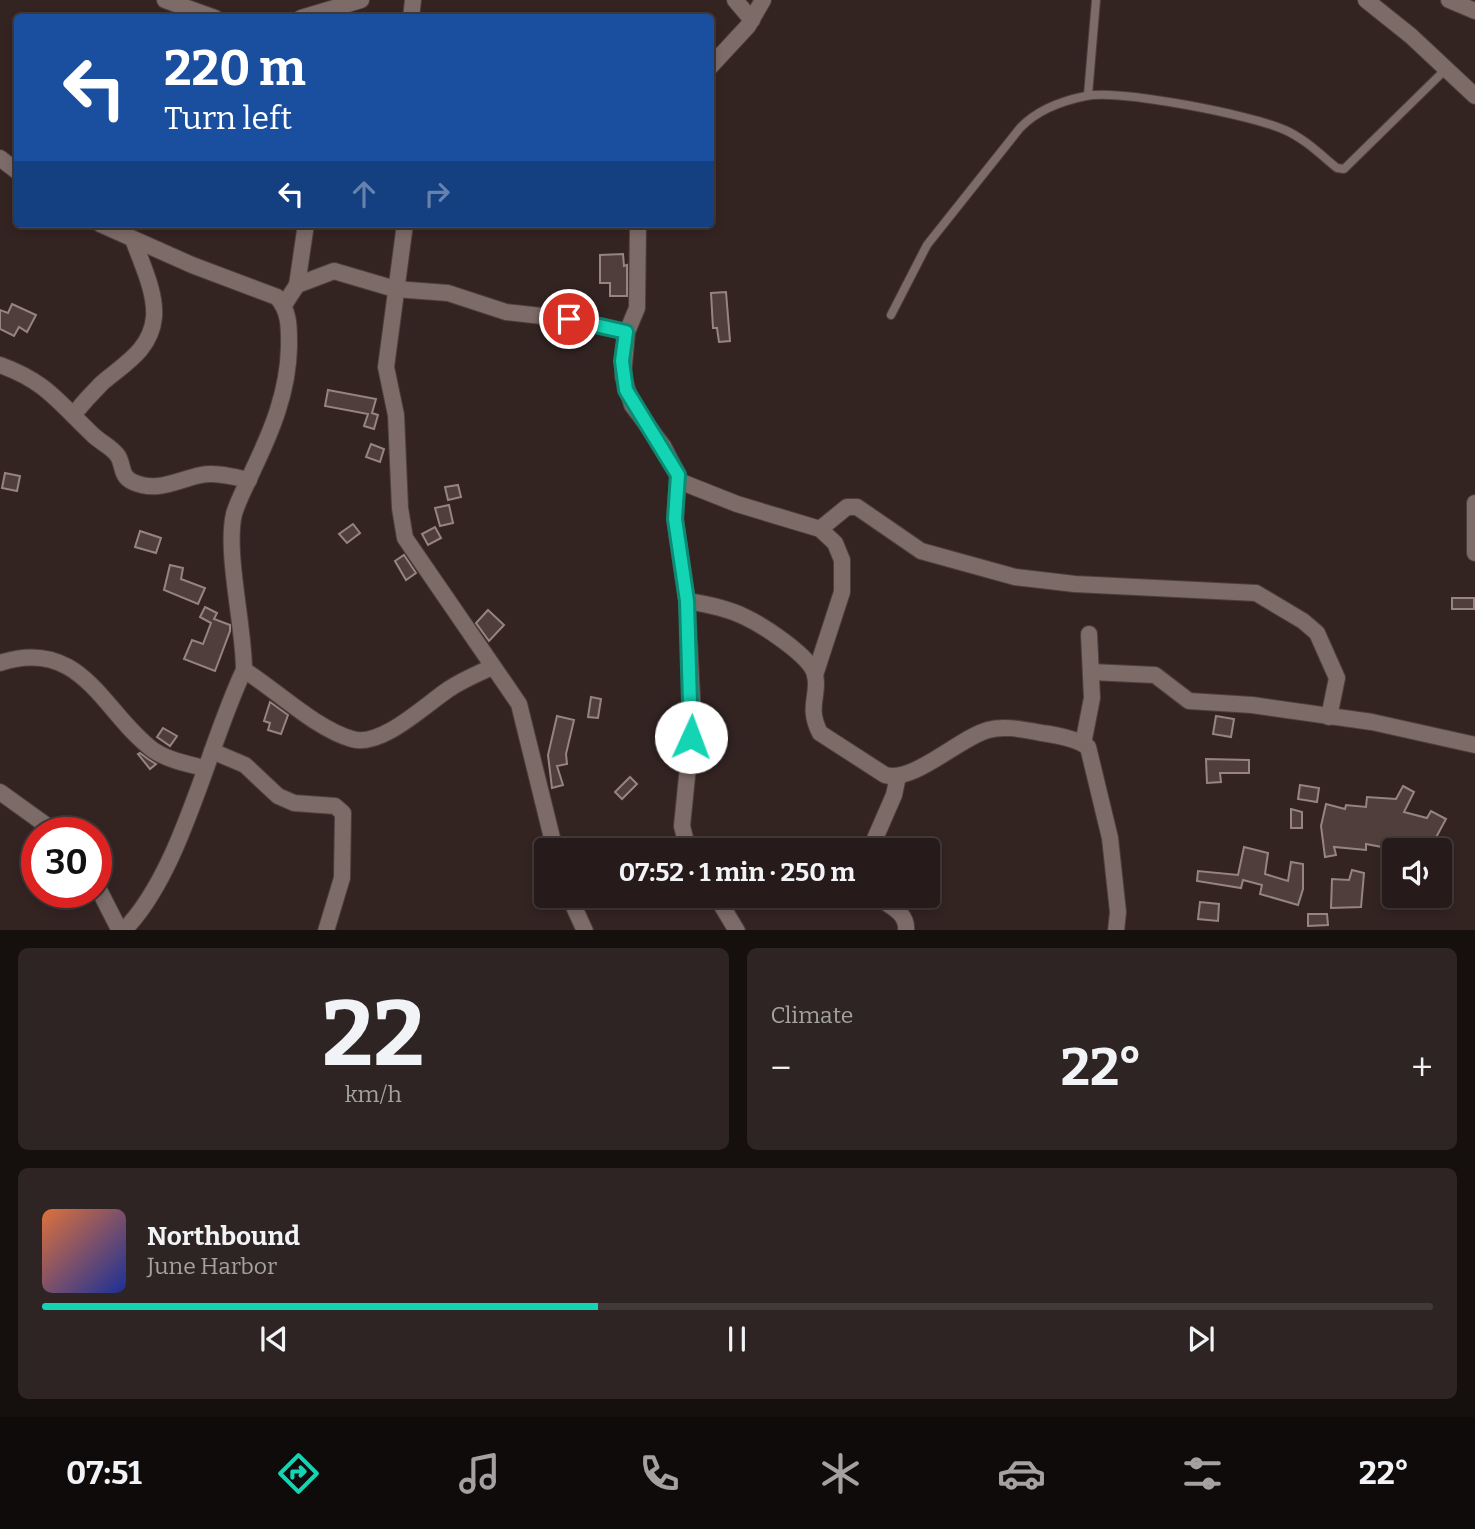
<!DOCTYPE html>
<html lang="en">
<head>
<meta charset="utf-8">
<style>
	:root { --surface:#261b1a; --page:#2e2423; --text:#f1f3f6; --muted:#a4a1a2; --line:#423939; --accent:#13d5b3 }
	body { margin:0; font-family:Bitter,serif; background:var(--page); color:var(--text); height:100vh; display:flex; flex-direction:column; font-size:26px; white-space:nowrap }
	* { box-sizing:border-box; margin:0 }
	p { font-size:23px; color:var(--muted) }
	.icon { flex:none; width:38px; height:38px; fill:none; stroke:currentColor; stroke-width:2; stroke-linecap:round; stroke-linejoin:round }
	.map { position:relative; height:930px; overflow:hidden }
	.side { display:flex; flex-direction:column; gap:18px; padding:18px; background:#150f0e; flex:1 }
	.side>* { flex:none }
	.top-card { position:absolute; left:14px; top:14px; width:700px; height:214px; border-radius:7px; box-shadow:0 4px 10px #0003,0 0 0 2px var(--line); background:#1a4fa0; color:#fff; overflow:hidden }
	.tools { position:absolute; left:1382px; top:838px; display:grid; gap:14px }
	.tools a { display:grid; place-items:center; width:70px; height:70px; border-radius:7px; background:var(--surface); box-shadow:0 4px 10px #0003,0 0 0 2px var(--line); font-size:35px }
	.speed { position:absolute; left:21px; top:817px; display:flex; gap:14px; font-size:35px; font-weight:700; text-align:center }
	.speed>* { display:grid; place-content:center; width:91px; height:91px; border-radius:50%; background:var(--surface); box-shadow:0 4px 10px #0003,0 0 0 2px var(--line); line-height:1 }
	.speed .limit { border:10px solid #d22; background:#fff; color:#111 }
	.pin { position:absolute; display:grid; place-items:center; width:60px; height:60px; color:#fff; margin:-30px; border:4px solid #fff; border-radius:50%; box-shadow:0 2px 7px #0007 }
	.me { position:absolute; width:77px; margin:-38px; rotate:2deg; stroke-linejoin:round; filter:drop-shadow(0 0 5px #0008) }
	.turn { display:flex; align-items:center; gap:24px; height:147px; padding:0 35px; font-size:32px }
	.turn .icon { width:91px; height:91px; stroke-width:2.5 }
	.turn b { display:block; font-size:49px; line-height:60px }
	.lanes { display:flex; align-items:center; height:66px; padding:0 35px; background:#0003; justify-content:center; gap:35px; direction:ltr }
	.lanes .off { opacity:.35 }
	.big { font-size:52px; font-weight:700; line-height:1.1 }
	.side .widget { flex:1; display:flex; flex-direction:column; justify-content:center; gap:10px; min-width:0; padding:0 24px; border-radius:10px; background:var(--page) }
	.side .dial { align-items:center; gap:0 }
	.dial b { font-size:91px; line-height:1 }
	.song { display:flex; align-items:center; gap:21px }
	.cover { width:84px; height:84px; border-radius:10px; background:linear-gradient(135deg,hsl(20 70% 55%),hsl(230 70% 35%)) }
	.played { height:7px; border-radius:4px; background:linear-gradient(90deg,var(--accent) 40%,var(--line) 40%) }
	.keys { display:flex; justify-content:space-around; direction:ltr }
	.heat { display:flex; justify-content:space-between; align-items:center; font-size:38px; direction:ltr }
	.side .tiles { flex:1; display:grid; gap:18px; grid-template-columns:1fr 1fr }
	.widget:last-child { grid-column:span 2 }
	.trip { position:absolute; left:534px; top:838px; width:406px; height:70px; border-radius:7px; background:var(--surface); box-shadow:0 4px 10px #0003,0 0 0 2px var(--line); font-weight:700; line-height:70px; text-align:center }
	.menu { display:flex; height:112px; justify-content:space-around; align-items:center; background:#0f0b0a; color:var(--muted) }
	.menu .icon { width:49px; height:49px }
	.menu .on { color:var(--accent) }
	.menu b { font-size:32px; color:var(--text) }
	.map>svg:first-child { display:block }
	.building { fill:#4f3e3c; stroke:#978481; stroke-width:2 }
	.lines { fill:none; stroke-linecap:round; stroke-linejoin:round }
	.lane-casing { stroke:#4c3f3d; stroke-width:10 }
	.street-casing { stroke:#4c3f3d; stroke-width:18 }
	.lane { stroke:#7d6b68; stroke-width:8 }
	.street { stroke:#7d6b68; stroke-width:16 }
	.route-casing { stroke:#0c8a74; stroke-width:18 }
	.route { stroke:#13d5b3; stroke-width:12 }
</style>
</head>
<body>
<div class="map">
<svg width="1475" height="931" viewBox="0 0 1475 931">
	<rect width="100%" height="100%" fill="#332422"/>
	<g class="building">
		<path d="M623 254 624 266 627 265V296H610V283H600V255Z"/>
		<path d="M726 292 730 341 719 342 717 328H713L711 293Z"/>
		<path d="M12 304 36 315 27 332 19 327 14 336 0 329V310L8 313Z"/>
		<path d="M328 390 376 399 372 413 378 415 374 429 364 426 368 414 325 406Z"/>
		<path d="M371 444 384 449 380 462 366 457Z"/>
		<path d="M5 473 20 476 17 491 2 488Z"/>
		<path d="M458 485 461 497 448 500 445 487Z"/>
		<path d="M449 505 453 523 440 526 435 508Z"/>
		<path d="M353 524 360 533 347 543 339 534Z"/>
		<path d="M435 527 441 538 428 545 422 534Z"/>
		<path d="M140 531 161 538 156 553 135 547Z"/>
		<path d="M404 555 416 573 406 580 395 561Z"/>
		<path d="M170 565 183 568 181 579 205 588 198 604 164 590Z"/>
		<rect x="1452" y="598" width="22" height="11"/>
		<path d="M205 607 217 613 214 619 230 625V631L215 671 184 659 192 640 203 644 211 623 200 617Z"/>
		<path d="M488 610 504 625 489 641 476 623Z"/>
		<path d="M591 697 601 699 598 718 588 717Z"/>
		<path d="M270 702 288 715 281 734 268 730 270 723 264 721Z"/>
		<path d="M557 716 574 720 566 754 567 764 557 766 563 785 552 788 548 755Z"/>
		<path d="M1216 716 1234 719 1231 737 1213 734Z"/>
		<path d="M163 728 177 736 170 746 157 737Z"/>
		<path d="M140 753 148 759 156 764 150 769 138 754Z"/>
		<path d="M1206 759 1249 760V773H1220L1221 782 1207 783Z"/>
		<path d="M630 777 637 784 622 799 615 792Z"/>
		<path d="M1300 785 1319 788 1317 802 1298 799Z"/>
		<path d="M1403 786 1414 792 1404 812 1427 818 1431 811 1446 819 1433 843 1416 837 1409 850H1386L1387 848 1366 844V850L1334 847 1336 855 1325 857 1321 826 1326 804 1345 809 1346 805 1366 807 1367 797 1396 799Z"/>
		<path d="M1291 809 1302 812V828H1291Z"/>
		<path d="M1244 847 1268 853 1265 874 1288 881 1291 862 1303 864V889L1298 905 1260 894 1262 885 1243 880 1241 888 1197 881 1198 871 1238 875Z"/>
		<path d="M1352 870 1364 873 1361 907 1331 908 1332 879 1349 880Z"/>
		<path d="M1200 902 1219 904 1218 921 1198 919Z"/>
		<path d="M1308 914H1327L1328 925 1308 926Z"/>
	</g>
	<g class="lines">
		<g class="lane-casing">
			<g id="lane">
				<path d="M1088 95 1096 0"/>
				<path d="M891 315 927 245 1020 128C1037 110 1061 101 1086 96 1119 89 1252 115 1285 130 1305 139 1321 155 1337 168L1344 169 1445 70"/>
			</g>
		</g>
		<g class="street-casing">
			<g id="street">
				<path d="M165 0 215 18"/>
				<path d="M735 0 752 20"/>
				<path d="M1366 0 1411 36 1475 96"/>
				<path d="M1449 0 1475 11"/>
				<path d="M301 18 361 0"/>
				<path d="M411 18 413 0"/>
				<path d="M710 67 748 26 763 0"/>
				<path d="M0 158 18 172"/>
				<path d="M100 224 192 265 277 297C290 312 289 328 289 347 288 392 272 430 253 470 247 484 238 500 234 514 225 552 244 626 244 670 208 745 181 874 123 931"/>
				<path d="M405 224 386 367 396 415 400 508 405 538 519 704 555 850"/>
				<path d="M638 224 637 308 627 332 623 376 632 405 663 446 678 475 675 519 687 601 693 717 682 826 688 850"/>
				<path d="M297 285 334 271 395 289 448 293 506 312 569 319 627 332"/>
				<path d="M284 305 297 285 306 224"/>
				<path d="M0 365C47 382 58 402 93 435 100 442 112 447 118 456 124 466 120 476 133 482 157 493 177 480 201 475 216 472 234 477 249 480"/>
				<path d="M73 415C82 404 92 393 102 383 124 364 151 350 154 317 156 292 141 262 133 239"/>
				<path d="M679 481 737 504 820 529 835 543 842 560V592L815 675"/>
				<path d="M1475 503V553"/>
				<path d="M820 529 847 507H857L921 551 1015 577 1075 584 1256 593 1303 621 1317 633 1337 678 1329 717"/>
				<path d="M687 601C707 604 727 608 745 617 762 625 811 656 815 675 820 695 806 706 820 733L885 775C914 783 959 738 988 730 1005 725 1024 730 1042 733 1056 735 1076 738 1088 747L1110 838 1118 912 1116 931"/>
				<path d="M0 663C82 636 103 713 153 750 168 760 187 764 204 768"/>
				<path d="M244 670C276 690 316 729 352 739 381 748 425 705 449 689 462 680 477 674 492 667"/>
				<path d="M1091 672 1155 675 1189 701 1252 705 1372 722 1475 745"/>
				<path d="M1083 744 1092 698 1089 634"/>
				<path d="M212 751 245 765 278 796 294 803 335 806 343 813 342 878 326 931"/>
				<path d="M0 792 57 833"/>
				<path d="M870 850 894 795 898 776"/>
				<path d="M96 884 120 931"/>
				<path d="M569 896 585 931"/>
				<path d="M716 896 737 931"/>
				<path d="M876 896C889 906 908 912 906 931"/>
			</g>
		</g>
		<use href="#lane" class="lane"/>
		<use href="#street" class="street"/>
	</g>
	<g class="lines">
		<g class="route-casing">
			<path id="route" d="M569 319 626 332 622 361 626 390 678 475 675 519 687 601 691 737"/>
		</g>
		<use href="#route" class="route"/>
	</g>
</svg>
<div class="tools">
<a><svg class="icon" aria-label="sound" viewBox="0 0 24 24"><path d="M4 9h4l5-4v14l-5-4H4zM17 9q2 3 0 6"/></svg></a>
</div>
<div class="speed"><div class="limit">30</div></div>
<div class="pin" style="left:569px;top:319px;background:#d93025"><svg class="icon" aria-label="arrive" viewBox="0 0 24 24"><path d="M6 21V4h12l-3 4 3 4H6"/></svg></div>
<svg class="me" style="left:691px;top:737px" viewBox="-20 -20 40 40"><circle r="19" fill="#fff"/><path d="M0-13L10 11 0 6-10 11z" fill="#13d5b3"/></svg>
<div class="trip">07:52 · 1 min · 250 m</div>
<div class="top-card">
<div class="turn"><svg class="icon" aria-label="left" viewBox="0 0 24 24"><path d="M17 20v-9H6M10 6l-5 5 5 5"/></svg><div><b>220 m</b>Turn left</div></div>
<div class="lanes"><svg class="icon" aria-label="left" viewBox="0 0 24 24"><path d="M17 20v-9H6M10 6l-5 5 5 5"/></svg><svg class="icon off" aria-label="ahead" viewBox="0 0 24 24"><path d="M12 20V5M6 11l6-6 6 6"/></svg><svg class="icon off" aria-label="right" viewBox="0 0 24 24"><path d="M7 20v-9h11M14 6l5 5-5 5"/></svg></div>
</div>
</div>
<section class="side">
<div class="tiles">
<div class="widget dial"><b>22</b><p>km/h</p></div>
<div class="widget"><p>Climate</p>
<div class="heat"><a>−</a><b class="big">22°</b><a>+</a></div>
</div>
<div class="widget">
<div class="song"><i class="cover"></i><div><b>Northbound</b><p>June Harbor</p></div></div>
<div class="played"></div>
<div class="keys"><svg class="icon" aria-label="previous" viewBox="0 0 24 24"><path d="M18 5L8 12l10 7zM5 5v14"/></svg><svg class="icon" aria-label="pause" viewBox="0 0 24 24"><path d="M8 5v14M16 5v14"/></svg><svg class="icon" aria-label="next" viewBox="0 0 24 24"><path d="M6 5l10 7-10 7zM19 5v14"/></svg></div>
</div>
</div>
</section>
<nav class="menu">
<b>07:51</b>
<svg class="icon on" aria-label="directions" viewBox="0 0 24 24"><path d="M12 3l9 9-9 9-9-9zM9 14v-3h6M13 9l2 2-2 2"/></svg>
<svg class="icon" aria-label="music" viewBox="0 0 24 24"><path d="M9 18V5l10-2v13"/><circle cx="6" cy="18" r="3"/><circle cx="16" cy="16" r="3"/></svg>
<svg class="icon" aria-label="phone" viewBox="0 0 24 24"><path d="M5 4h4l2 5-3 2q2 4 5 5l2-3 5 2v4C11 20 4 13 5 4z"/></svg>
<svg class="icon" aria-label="climate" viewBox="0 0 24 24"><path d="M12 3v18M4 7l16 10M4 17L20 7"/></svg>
<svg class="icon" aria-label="car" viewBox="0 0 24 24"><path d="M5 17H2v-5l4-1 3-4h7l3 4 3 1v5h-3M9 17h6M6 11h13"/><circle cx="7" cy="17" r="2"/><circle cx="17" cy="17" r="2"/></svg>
<svg class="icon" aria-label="filters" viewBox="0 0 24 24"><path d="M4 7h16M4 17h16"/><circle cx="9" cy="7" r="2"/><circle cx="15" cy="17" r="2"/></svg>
<b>22°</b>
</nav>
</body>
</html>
